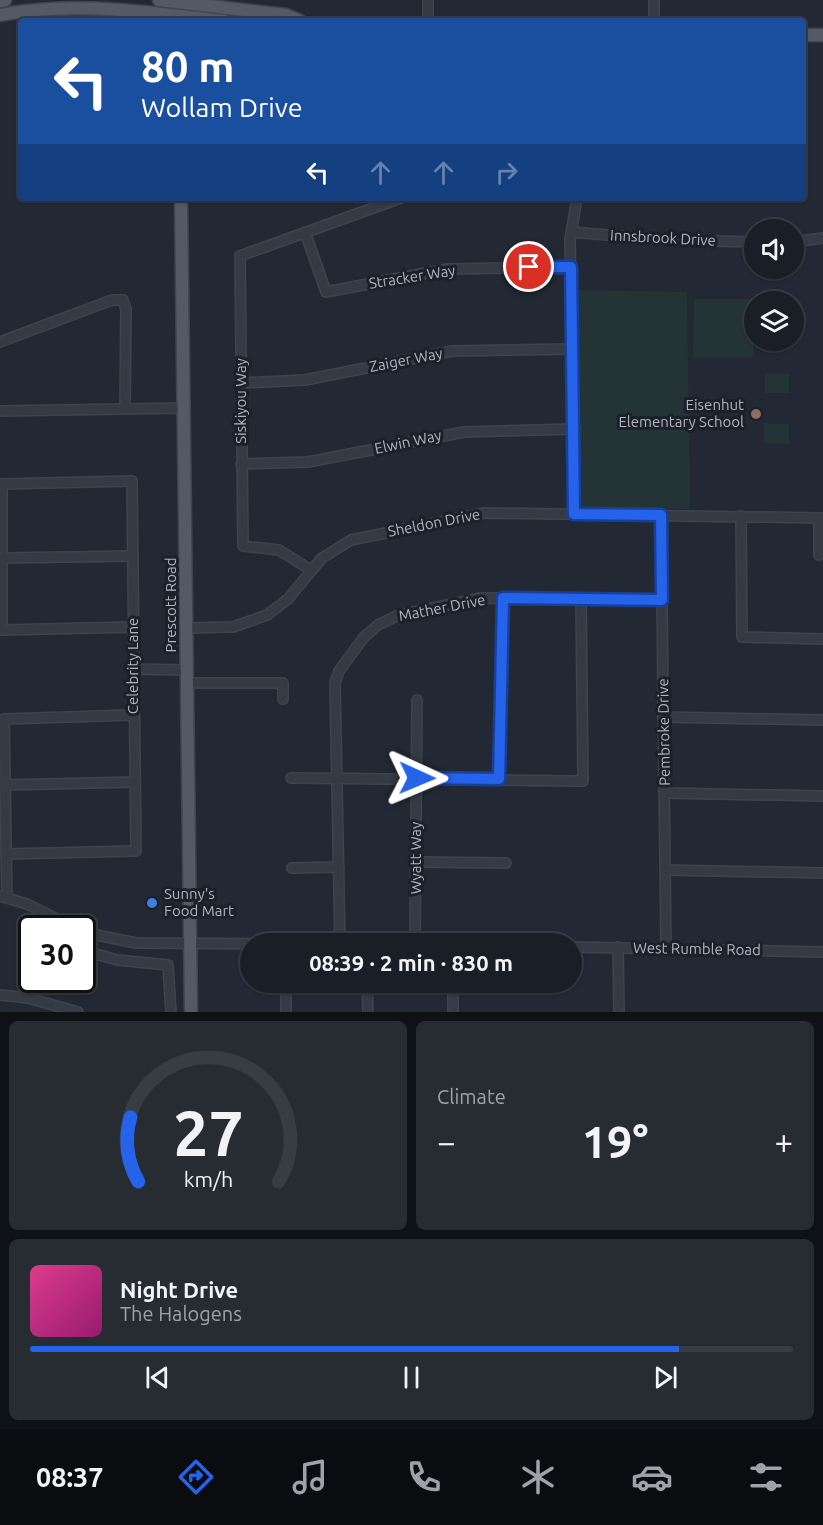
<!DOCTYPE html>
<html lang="en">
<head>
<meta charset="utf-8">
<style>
	:root { --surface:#1a1f27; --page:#272c33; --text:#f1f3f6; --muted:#9fa2a7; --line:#383d44; --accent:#2563eb }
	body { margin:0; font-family:Ubuntu,sans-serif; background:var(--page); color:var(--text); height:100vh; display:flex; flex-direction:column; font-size:22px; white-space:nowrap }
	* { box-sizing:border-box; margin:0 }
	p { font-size:20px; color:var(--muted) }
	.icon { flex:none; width:33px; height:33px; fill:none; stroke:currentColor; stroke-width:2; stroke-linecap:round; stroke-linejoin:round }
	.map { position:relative; height:1012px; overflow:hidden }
	.drawer { display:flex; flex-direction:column; gap:9px; padding:9px; background:#0e1115; flex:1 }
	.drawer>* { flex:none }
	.banner { position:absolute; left:18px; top:18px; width:788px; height:183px; border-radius:6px; box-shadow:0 2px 4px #0004,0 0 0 2px var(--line); background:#1a4fa0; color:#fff; overflow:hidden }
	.fabs { position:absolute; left:744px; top:219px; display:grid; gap:12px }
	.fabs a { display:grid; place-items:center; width:60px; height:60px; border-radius:50%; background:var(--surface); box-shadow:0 2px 4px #0004,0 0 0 2px var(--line); font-size:30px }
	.speed { position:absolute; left:18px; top:915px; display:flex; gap:12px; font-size:30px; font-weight:700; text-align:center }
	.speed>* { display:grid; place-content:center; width:78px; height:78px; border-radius:50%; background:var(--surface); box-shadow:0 2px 4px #0004,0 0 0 2px var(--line); line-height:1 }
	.speed .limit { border:3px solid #111; border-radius:9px; background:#fff; color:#111 }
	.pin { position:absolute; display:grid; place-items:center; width:51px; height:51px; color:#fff; margin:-26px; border:3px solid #fff; border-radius:50%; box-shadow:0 2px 6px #0007 }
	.me { position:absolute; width:66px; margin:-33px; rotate:91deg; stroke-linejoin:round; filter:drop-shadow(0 0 4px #0008) }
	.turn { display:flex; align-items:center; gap:21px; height:126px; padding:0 24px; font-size:27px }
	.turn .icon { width:78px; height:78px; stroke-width:2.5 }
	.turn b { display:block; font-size:42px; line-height:51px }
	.lanes { display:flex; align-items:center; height:57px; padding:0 24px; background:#0003; justify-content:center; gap:30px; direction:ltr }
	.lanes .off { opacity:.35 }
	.big { font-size:45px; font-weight:700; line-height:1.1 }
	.drawer .card { flex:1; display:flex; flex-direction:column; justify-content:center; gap:9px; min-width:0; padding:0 21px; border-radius:9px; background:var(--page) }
	.drawer .dial { align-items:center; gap:0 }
	.dial svg { height:156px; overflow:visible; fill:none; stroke:var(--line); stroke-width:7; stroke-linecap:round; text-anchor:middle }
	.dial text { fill:var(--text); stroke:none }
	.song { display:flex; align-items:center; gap:18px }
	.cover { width:72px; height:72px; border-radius:9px; background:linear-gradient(135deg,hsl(330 70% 55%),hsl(320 70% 35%)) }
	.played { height:6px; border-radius:3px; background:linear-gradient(90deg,var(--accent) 85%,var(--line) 85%) }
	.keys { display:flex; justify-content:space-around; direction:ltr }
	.heat { display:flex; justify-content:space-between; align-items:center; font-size:33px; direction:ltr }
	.drawer .tiles { flex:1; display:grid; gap:9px; grid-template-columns:1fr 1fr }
	.card:last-child { grid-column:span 2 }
	.trip { position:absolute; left:240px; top:933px; width:342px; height:60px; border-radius:30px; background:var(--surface); box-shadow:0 2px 4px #0004,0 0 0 2px var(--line); font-weight:700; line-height:60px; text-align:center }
	.tab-bar { display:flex; height:96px; justify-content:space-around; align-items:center; background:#0a0c10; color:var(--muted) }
	.tab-bar .icon { width:42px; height:42px }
	.tab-bar .selected { color:var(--accent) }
	.tab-bar b { font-size:27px; color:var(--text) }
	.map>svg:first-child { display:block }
	.green { fill:#243335 }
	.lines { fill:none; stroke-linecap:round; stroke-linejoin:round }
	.minor-casing { stroke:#3e444f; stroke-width:12 }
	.major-casing { stroke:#3e444f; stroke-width:15 }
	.minor { stroke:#353b45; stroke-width:9 }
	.major { stroke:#535a65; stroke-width:12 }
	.route-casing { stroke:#184099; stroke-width:15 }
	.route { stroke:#2563eb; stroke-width:10 }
	.education-dot { fill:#8d6e63; stroke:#1b202a; stroke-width:2 }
	.shop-dot { fill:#3f7fe0; stroke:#1b202a; stroke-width:2 }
	.labels { text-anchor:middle; stroke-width:6; stroke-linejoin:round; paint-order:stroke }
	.street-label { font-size:15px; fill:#afb6c2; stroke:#1b202a }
	.poi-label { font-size:15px; fill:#afb6c2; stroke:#1b202a; text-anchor:end }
</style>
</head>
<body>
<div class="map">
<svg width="823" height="1012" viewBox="0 0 823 1012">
	<rect width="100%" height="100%" fill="#222934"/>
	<g class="green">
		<path d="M575 290 687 292 690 509 580 507Z"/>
		<path d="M694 299H753V358H693Z"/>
		<rect x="765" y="374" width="24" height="19"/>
		<path d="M764 423 789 424V444L764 443Z"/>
	</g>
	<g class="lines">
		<g class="minor-casing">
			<g id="minor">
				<path d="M428 0V21"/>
				<path d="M654 0V21"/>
				<path d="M305 232 326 292 447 269 571 267"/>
				<path d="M571 232 668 240 754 242"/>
				<path d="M794 242 823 238"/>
				<path d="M0 342 112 300H123L126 309 125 409"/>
				<path d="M241 383 305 380 452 351 572 349"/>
				<path d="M0 411 184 408"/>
				<path d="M241 464 308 462 464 432 575 429"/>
				<path d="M575 514 570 240 577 198"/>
				<path d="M661 515 666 949"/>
				<path d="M741 516 742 637 823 639"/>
				<path d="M819 555V518"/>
				<path d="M2 558 133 556"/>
				<path d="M311 570 279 550 243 546 240 256 401 198"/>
				<path d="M186 628 233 627 267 615 288 599 322 558 351 540 484 513 823 518"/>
				<path d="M133 669 186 670"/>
				<path d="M186 683H283V699"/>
				<path d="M663 717 823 720"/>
				<path d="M291 778 583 781 581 599"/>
				<path d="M499 779 503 598"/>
				<path d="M5 785 135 782"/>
				<path d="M664 793 823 796"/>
				<path d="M6 854 136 851 132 481 2 484V630L133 627"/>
				<path d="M416 862 506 863"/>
				<path d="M292 868 339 867"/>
				<path d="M665 870 823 873"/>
				<path d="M0 896 27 904 75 928"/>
				<path d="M7 897 4 719 133 715"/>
				<path d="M82 932 136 943 274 944"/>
				<path d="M340 944 335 683 339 671 364 637 378 625 399 615 481 598 662 600"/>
				<path d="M415 944 417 700"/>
				<path d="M572 947 823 952"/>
				<path d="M618 947 619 1012"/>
				<path d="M82 950 117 960 168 965 171 1012"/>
				<path d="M367 982 368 1012"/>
				<path d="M453 982V1012"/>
				<path d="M0 995 28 998 78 1012"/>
				<path d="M28 998 27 931 32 926 36 928"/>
				<path d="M286 1012V982"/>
			</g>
		</g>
		<g class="major-casing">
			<g id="major">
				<path d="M159 0 286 15 300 21"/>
				<path d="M0 1 5 0"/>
				<path d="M0 15C76 0 149 13 225 21"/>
				<path d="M802 35H823"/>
				<path d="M181 198 191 1012"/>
			</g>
		</g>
		<use href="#minor" class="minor"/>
		<use href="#major" class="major"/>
	</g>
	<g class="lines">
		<g class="route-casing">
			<path id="route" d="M417 778 499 779 503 598 662 600 661 515 574 514 571 267H529"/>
		</g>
		<use href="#route" class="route"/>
	</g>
	<circle class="education-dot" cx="756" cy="414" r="6"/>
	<circle class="shop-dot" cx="152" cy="903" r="6"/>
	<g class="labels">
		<g class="street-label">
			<text transform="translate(663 238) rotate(3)" y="5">Innsbrook Drive</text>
			<text transform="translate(412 277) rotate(-9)" y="5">Stracker Way</text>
			<text transform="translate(406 360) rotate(-11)" y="5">Zaiger Way</text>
			<text transform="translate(241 401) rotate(-90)" y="5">Siskiyou Way</text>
			<text transform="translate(408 442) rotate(-12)" y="5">Elwin Way</text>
			<text transform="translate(434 523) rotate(-11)" y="5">Sheldon Drive</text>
			<text transform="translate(171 605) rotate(-90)" y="5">Prescott Road</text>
			<text transform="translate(442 608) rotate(-11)" y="5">Mather Drive</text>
			<text transform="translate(133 666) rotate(-90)" y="5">Celebrity Lane</text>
			<text transform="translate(664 732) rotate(-91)" y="5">Pembroke Drive</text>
			<text transform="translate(416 858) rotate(-90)" y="5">Wyatt Way</text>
			<text transform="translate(697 949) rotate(1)" y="5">West Rumble Road</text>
		</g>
		<g class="poi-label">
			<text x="744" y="410">Eisenhut<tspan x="744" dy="17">Elementary School</tspan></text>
			<text x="164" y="899" text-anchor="start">Sunny's<tspan x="164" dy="17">Food Mart</tspan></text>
		</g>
	</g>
</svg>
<div class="fabs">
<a><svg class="icon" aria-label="sound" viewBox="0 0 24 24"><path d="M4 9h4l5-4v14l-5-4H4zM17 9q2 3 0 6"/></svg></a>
<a><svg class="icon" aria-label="layers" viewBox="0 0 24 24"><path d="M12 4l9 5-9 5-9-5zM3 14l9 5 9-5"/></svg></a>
</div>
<div class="speed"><div class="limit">30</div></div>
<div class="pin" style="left:529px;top:267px;background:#d93025"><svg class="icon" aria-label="arrive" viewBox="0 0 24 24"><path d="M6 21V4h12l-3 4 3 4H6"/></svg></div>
<svg class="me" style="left:417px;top:778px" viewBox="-20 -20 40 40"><path d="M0-17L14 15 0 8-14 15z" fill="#2563eb" stroke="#fff" stroke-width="4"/></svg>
<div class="trip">08:39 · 2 min · 830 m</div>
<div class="banner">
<div class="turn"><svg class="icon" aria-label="left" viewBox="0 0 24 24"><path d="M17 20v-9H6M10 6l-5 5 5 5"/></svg><div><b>80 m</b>Wollam Drive</div></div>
<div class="lanes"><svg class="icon" aria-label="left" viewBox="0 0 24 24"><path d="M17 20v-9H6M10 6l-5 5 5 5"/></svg><svg class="icon off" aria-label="ahead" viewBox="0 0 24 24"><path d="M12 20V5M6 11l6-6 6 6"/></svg><svg class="icon off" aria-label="ahead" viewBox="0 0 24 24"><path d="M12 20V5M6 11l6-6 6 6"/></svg><svg class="icon off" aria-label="right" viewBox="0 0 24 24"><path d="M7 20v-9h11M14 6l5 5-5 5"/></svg></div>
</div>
</div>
<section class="drawer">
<div class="tiles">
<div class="card dial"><svg viewBox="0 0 100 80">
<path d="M14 69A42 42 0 1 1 86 69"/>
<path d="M14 69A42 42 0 0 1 10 36" stroke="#2563eb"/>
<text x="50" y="56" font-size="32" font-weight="700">27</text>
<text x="50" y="72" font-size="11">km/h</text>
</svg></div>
<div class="card"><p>Climate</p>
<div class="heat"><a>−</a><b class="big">19°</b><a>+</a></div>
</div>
<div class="card">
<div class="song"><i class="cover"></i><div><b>Night Drive</b><p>The Halogens</p></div></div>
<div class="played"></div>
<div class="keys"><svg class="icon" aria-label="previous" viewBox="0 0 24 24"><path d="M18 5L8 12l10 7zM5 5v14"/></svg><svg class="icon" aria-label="pause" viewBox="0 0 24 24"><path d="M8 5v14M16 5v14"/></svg><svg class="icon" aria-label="next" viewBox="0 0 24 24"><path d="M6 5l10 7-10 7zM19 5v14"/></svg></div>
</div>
</div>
</section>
<nav class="tab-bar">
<b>08:37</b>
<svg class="icon selected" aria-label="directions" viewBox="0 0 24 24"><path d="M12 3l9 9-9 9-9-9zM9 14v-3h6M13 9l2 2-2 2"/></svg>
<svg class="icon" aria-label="music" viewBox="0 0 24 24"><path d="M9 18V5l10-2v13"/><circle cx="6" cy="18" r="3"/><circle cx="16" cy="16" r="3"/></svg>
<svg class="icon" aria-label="phone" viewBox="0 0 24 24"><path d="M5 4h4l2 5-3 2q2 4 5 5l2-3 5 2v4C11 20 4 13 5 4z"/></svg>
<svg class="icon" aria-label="climate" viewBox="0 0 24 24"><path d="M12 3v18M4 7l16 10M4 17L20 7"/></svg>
<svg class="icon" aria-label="car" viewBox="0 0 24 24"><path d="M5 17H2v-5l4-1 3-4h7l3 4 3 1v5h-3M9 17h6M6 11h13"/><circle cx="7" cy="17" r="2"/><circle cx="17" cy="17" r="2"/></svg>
<svg class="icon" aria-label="filters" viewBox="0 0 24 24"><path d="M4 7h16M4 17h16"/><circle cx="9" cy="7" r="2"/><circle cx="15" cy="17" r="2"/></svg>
</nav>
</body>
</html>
